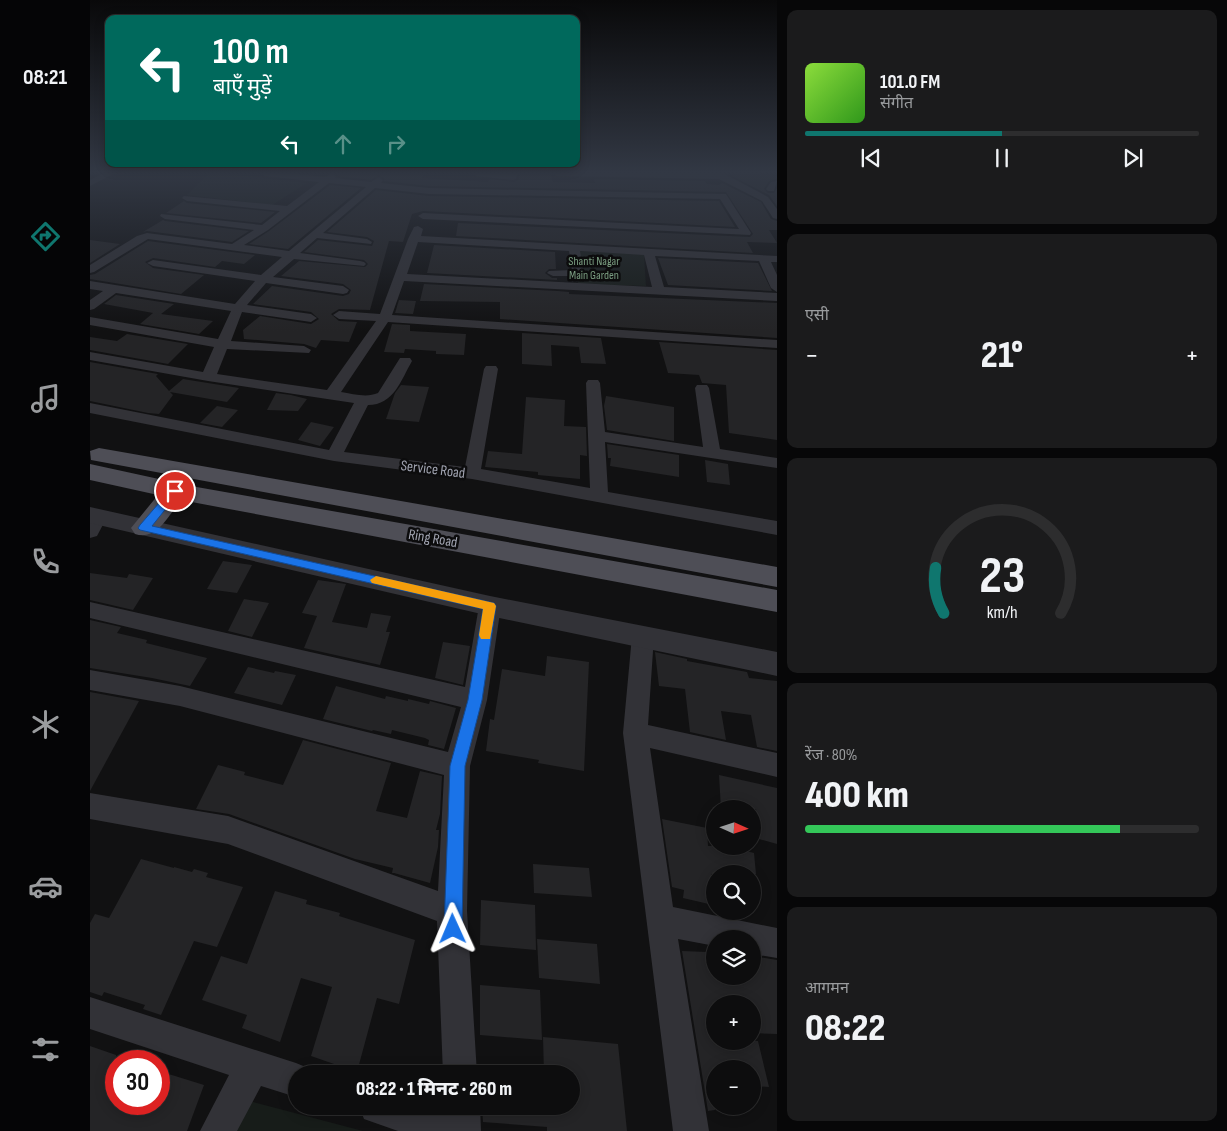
<!DOCTYPE html>
<html lang="hi">
<head>
<meta charset="utf-8">
<style>
	:root { --surface:#0d0d0e; --page:#1b1b1c; --text:#f1f3f6; --muted:#9a9c9e; --line:#2d2d2e; --accent:#0f766e }
	body { margin:0; font-family:"Sofia Sans Condensed","Noto Sans Devanagari",sans-serif; background:var(--page); color:var(--text); height:100vh; display:flex; flex-direction:column; font-size:19px; white-space:nowrap }
	* { box-sizing:border-box; margin:0 }
	p { font-size:16px; color:var(--muted) }
	.icon { flex:none; width:28px; height:28px; fill:none; stroke:currentColor; stroke-width:2; stroke-linecap:round; stroke-linejoin:round }
	.map { position:relative; flex:1; overflow:hidden }
	.details { display:flex; flex-direction:column; gap:10px; padding:10px; background:#070708; width:450px }
	.details>* { flex:none }
	.top-card { position:absolute; left:15px; top:15px; width:475px; height:152px; border-radius:10px; box-shadow:0 2px 12px #0003,0 0 0 1px var(--line); background:#00695c; color:#fff; overflow:hidden }
	.needle { width:32px; rotate:93deg }
	.buttons { position:absolute; left:616px; top:800px; display:grid; gap:10px }
	.buttons a { display:grid; place-items:center; width:55px; height:55px; border-radius:50%; background:var(--surface); box-shadow:0 2px 12px #0003,0 0 0 1px var(--line); font-size:25px }
	.speed { position:absolute; left:15px; top:1050px; display:flex; gap:10px; font-size:25px; font-weight:700; text-align:center }
	.speed>* { display:grid; place-content:center; width:65px; height:65px; border-radius:50%; background:var(--surface); box-shadow:0 2px 12px #0003,0 0 0 1px var(--line); line-height:1 }
	.speed .limit { border:8px solid #d22; background:#fff; color:#111 }
	.pin { position:absolute; display:grid; place-items:center; width:42px; height:42px; color:#fff; margin:-21px; border:2px solid #fff; border-radius:50%; box-shadow:0 1px 5px #0007 }
	.me { position:absolute; width:55px; margin:-28px; rotate:359deg; stroke-linejoin:round; filter:drop-shadow(0 0 4px #0008) }
	.turn { display:flex; align-items:center; gap:18px; height:105px; padding:0 25px; font-size:22px }
	.turn .icon { width:65px; height:65px; stroke-width:2.5 }
	.turn b { display:block; font-size:35px; line-height:42px }
	.lanes { display:flex; align-items:center; height:48px; padding:0 25px; background:#0003; justify-content:center; gap:25px; direction:ltr }
	.lanes .off { opacity:.35 }
	.big { font-size:38px; font-weight:800; line-height:1.1 }
	.details .widget { flex:1; display:flex; flex-direction:column; justify-content:center; gap:8px; min-width:0; padding:0 18px; border-radius:10px; background:var(--page) }
	.details .dial { align-items:center; gap:0 }
	.dial svg { height:130px; overflow:visible; fill:none; stroke:var(--line); stroke-width:7; stroke-linecap:round; text-anchor:middle }
	.dial text { fill:var(--text); stroke:none }
	.song { display:flex; align-items:center; gap:15px }
	.cover { width:60px; height:60px; border-radius:8px; background:linear-gradient(135deg,hsl(90 70% 55%),hsl(110 70% 35%)) }
	.played { height:5px; border-radius:2px; background:linear-gradient(90deg,var(--accent) 50%,var(--line) 50%) }
	.keys { display:flex; justify-content:space-around; direction:ltr }
	.heat { display:flex; justify-content:space-between; align-items:center; font-size:28px; direction:ltr }
	.charge { height:8px; border-radius:4px; background:linear-gradient(90deg,#34c759 80%,var(--line) 0) }
	.trip { position:absolute; left:198px; top:1065px; width:292px; height:50px; border-radius:25px; background:var(--surface); box-shadow:0 2px 12px #0003,0 0 0 1px var(--line); font-weight:800; line-height:50px; text-align:center }
	main { display:flex; flex:1; min-height:0 }
	.tabs { display:flex; flex-direction:column; width:90px; justify-content:space-around; align-items:center; background:#050506; color:var(--muted) }
	.tabs .icon { width:35px; height:35px }
	.tabs .on { color:var(--accent) }
	.tabs b { font-size:22px; color:var(--text) }
	.map>svg:first-child { display:block }
	.green { fill:#171c19 }
	.building { fill:#242426 }
	.lines { fill:none; stroke-linecap:round; stroke-linejoin:round }
	.minor { fill:#323237; fill-rule:evenodd }
	.tertiary { fill:#323237; fill-rule:evenodd }
	.primary { fill:#4e4e56; fill-rule:evenodd }
	.route { fill:#1a73e8; stroke:#114b97 }
	.slow { fill:#f59e0b }
	.labels { text-anchor:middle; stroke-width:5; stroke-linejoin:round; paint-order:stroke }
	.far-park-label { font-size:12px; fill:#7a9d81; stroke:#0c0c0d }
	.street-label { font-size:15px; fill:#a2a5b2; stroke:#0c0c0d }
</style>
</head>
<body>
<main>
<nav class="tabs">
<b>08:21</b>
<svg class="icon on" aria-label="directions" viewBox="0 0 24 24"><path d="M12 3l9 9-9 9-9-9zM9 14v-3h6M13 9l2 2-2 2"/></svg>
<svg class="icon" aria-label="music" viewBox="0 0 24 24"><path d="M9 18V5l10-2v13"/><circle cx="6" cy="18" r="3"/><circle cx="16" cy="16" r="3"/></svg>
<svg class="icon" aria-label="phone" viewBox="0 0 24 24"><path d="M5 4h4l2 5-3 2q2 4 5 5l2-3 5 2v4C11 20 4 13 5 4z"/></svg>
<svg class="icon" aria-label="climate" viewBox="0 0 24 24"><path d="M12 3v18M4 7l16 10M4 17L20 7"/></svg>
<svg class="icon" aria-label="car" viewBox="0 0 24 24"><path d="M5 17H2v-5l4-1 3-4h7l3 4 3 1v5h-3M9 17h6M6 11h13"/><circle cx="7" cy="17" r="2"/><circle cx="17" cy="17" r="2"/></svg>
<svg class="icon" aria-label="filters" viewBox="0 0 24 24"><path d="M4 7h16M4 17h16"/><circle cx="9" cy="7" r="2"/><circle cx="15" cy="17" r="2"/></svg>
</nav>
<div class="map">
<svg width="687" height="1131" viewBox="0 0 687 1131">
	<rect width="100%" height="100%" fill="#111112"/>
	<g class="green">
		<path d="M119 173H131L217 183 182 205 97 195Z"/>
		<path d="M488 251 554 254 556 286 488 284Z"/>
		<path d="M148 1098 273 1131H138Z"/>
	</g>
	<g class="building">
		<path d="M249 173H336L331 178 398 182 400 179 424 182 428 180 430 173H460L463 182 505 183 504 179 615 181 617 184 629 185 632 183 671 202 681 219 687 221V230H679L687 243 657 242 663 253 366 236 368 223 660 237 663 234 636 192 339 186 294 181V178L289 175 281 180 248 176Z"/>
		<path d="M647 173H668L687 176V179L679 181 674 189 678 193H684L687 188V206L679 195 642 176Z"/>
		<path d="M240 185 271 188 198 249 159 244 179 231Z"/>
		<path d="M286 190 339 196 629 201 645 227 333 211 322 214 313 242 299 241 280 310 249 309 241 314 249 321 267 322 259 342 231 340 226 348 214 344 154 339 153 330 170 316 221 324 229 319 221 312 163 304 182 286 253 296 259 294 261 290 253 284 191 276 209 261 275 267 278 264 274 260 214 252 228 240 282 246 284 241 277 237 237 232Z"/>
		<path d="M94 201 97 203 185 212 171 223 76 213Z"/>
		<path d="M73 220 75 221 159 231 142 242 57 231 53 232Z"/>
		<path d="M0 240 30 244 0 263Z"/>
		<path d="M58 241 165 255 154 264 132 261 125 267 63 258 55 262 63 268 114 275 91 294 0 279V275L5 274Z"/>
		<path d="M344 245 465 252 466 269H459L455 273 462 278H467V280L337 273Z"/>
		<path d="M568 258 668 263 682 291 578 285Z"/>
		<path d="M334 284 468 291 479 292V294L687 303V338L410 319V302L330 301Z"/>
		<path d="M26 295 84 304 71 314 123 321 109 334 50 324 63 313 14 304Z"/>
		<path d="M309 300 326 301 323 314 305 313Z"/>
		<path d="M302 324 320 325V331L376 334 374 355 346 354V351L315 349 314 353 294 352Z"/>
		<path d="M432 333 511 338 516 364 491 363 489 347 461 345 462 366 432 364Z"/>
		<path d="M37 334 98 344 78 364 0 350V337L27 341Z"/>
		<path d="M569 342 687 350V440L639 433 636 385 612 383 609 375 578 373Z"/>
		<path d="M0 362 68 374 66 376 79 391 93 379 149 388 137 402 80 392 83 395 69 414 58 413 0 401Z"/>
		<path d="M311 385 339 387 329 422 296 419 305 393Z"/>
		<path d="M186 393 201 395 217 399 208 411 177 410Z"/>
		<path d="M516 396 584 407V441L517 430 514 406Z"/>
		<path d="M436 397 475 400 474 426 496 427 497 456 490 455V479L448 475V472L395 467 398 451 432 454Z"/>
		<path d="M127 406 148 410 132 427 110 423Z"/>
		<path d="M221 422 244 427 230 446 208 440Z"/>
		<path d="M517 444 589 455V477L520 466 521 458H518Z"/>
		<path d="M615 460 638 464 640 485 617 482Z"/>
		<path d="M133 561 162 565 147 593 117 589Z"/>
		<path d="M0 573 37 578 39 574 63 578 43 610 0 600Z"/>
		<path d="M228 580 256 584 242 622 277 628 281 613 301 616 296 632H300L290 665 214 648 227 616 212 613Z"/>
		<path d="M154 599 179 603 162 637 138 631Z"/>
		<path d="M0 620 31 627 27 633 57 640 56 643 117 658 100 686 62 678 0 668Z"/>
		<path d="M353 642 380 646 373 685 345 678Z"/>
		<path d="M565 652 597 659V661L657 672 659 678 687 681V751L667 747 661 715 631 711 636 740 600 732 595 689 569 686Z"/>
		<path d="M457 656 499 662 494 771 448 763 449 760 396 751 400 719 404 720 412 669 455 676Z"/>
		<path d="M158 667 184 673 185 671 206 675 192 705 144 693Z"/>
		<path d="M246 686 295 699 296 696 318 701V699L339 704 340 701 366 708 354 749 338 745 339 740 335 738 302 730 301 734 283 730 282 731 233 719Z"/>
		<path d="M0 692 49 701 0 791Z"/>
		<path d="M213 740 301 763 286 811 317 818 330 771 352 776 350 814 346 830H349L348 847 340 883 304 873H302L303 868 265 859 139 814 106 809 128 765 155 772 154 775 193 785Z"/>
		<path d="M629 775 687 788V844L669 839 666 809H631Z"/>
		<path d="M572 819 617 828 618 846H637L664 853 666 874H621L623 905 593 898 594 890 582 887Z"/>
		<path d="M51 859 84 868V867L102 872 104 869 118 873 116 877 153 887 127 947 104 941 71 1015 53 1009 55 1005 14 992 12 996 0 992V923L5 914 19 918Z"/>
		<path d="M443 864 499 868 502 897 444 893Z"/>
		<path d="M185 891 217 900 216 904 250 913 249 916 325 940 309 1004 287 998 267 1072 221 1056 242 987 211 978 190 1042 152 1028 157 1015 112 1000 131 956 157 964Z"/>
		<path d="M391 900 445 905 446 950 390 945Z"/>
		<path d="M447 939 507 944 510 984 449 978Z"/>
		<path d="M592 951 617 952 618 958 625 959V976H662V956L687 960V1034L662 1033V1004H625V1041H668L679 1087 662 1086V1069H625V1110L618 1111Z"/>
		<path d="M390 985 450 990 452 1040 390 1035Z"/>
		<path d="M453 1037 528 1044 537 1131H457V1127L393 1122 392 1106H481V1074H454Z"/>
		<path d="M0 1046 26 1055V1104H69V1071L114 1085 97 1131H0Z"/>
	</g>
	<g class="lines">
		<g class="minor">
			<path d="M14 173H25L0 186V180Z"/>
			<path d="M171 173H199L235 177 242 173 246 176 245 178 281 182 289 177 293 180 291 183 339 188 636 194 661 233 660 235 333 219 328 216 333 213 649 229 630 199 339 194 285 188 233 233 277 239 282 242 281 244 227 238 210 253 270 261 274 262 276 264 274 266 204 259 183 277 253 286 259 290 257 293 253 294 176 283 157 305 221 314 227 318 221 322 152 312 141 341 214 346 221 350 219 353 137 349 127 374 237 390 286 321 249 319 243 315 249 311 290 314 318 239 324 227 328 226 333 229 331 236 687 256V262H681L687 275V292L681 288 669 261 565 256 574 287 687 293V301L314 281 302 315 687 340V348L298 322 251 392C263 394 277 398 288 393L310 358H320L322 361C311 380 304 405 278 405L254 452 375 467 394 369 396 366H406L408 369 391 469 500 488 496 383 498 380H508L510 383 515 432 613 447 605 388 607 385H617L619 388 630 449 687 458V468L515 442 518 492 687 521V535L382 479 244 461 0 413V403L239 450 264 403 118 381 0 360V352L113 372 124 347 0 325V317L128 339 141 311 26 293 4 309 0 310V300L13 291 0 289V281L145 304 165 281 63 266 57 263 63 260 171 275 192 257 58 239 4 272 0 273V265L47 236 57 233 142 244 164 230 75 219 70 216 71 214 172 225 190 211 97 201 92 198 94 196 197 206 229 182 175 176ZM239 183 276 187 199 251 154 245 178 230ZM328 242 479 251 482 270 459 271 457 273 463 276H492L494 274 490 251 554 255 562 287 317 274Z"/>
			<path d="M382 173H428L426 179 423 180 386 176Z"/>
			<path d="M462 173H633L678 197 687 209V219L683 218 672 201 629 179 466 176Z"/>
			<path d="M687 181 684 191H678L676 189 681 182Z"/>
			<path d="M8 511 15 513 17 517 7 536 0 538V515Z"/>
			<path d="M400 598 407 600 411 606 397 700 380 766 377 911 387 1074H353L347 921 138 844 0 819V793L138 816 348 891 354 775 90 706 0 690V670L90 686 358 752 371 707 0 618V602L375 687 389 606 393 600Z"/>
			<path d="M553 627 561 630 564 636 558 725 687 753V777L560 748 583 907 687 928V958L662 954V939H625V946L588 939 619 1131H583L533 733 542 636 545 630Z"/>
			<path d="M0 997 206 1063 218 1068 221 1074H206V1097L171 1086 147 1131H110L139 1075 0 1029Z"/>
			<path d="M269 1106H342L354 1110V1106H390L391 1131H308L274 1119Z"/>
		</g>
		<path class="tertiary" d="M0 507 400 596 687 652V676L400 616 0 523Z"/>
		<g class="primary">
			<path d="M9 448 687 567V587L1 460 0 451Z"/>
			<path d="M0 464 101 486 687 590V612L91 500C78 516 67 541 45 534L41 528 68 495 0 480Z"/>
		</g>
	</g>
	<linearGradient id="sky" x2="0" y2="1"><stop stop-color="#09090a"/><stop offset="0.52" stop-color="#323844"/><stop offset="1" stop-color="#323844" stop-opacity="0"/></linearGradient>
	<rect width="687" height="331" fill="url(#sky)"/>
	<path class="route" d="M85 487 90 491 62 526 404 603 406 606 392 700 375 766 372 929 369 935 363 937 357 935 354 929 360 766 378 700 393 609 50 530 48 528 50 525 82 488Z"/>
	<path class="slow" d="M286 576 404 603 406 606 400 639H391L389 635 393 609 282 583 280 580Z"/>
	<g class="labels">
		<g class="far-park-label">
			<text x="504" y="265">Shanti Nagar<tspan x="504" dy="14">Main Garden</tspan></text>
		</g>
		<g class="street-label">
			<text transform="translate(343 469) rotate(7)" y="5">Service Road</text>
			<text transform="translate(343 538) rotate(10)" y="5">Ring Road</text>
		</g>
	</g>
</svg>
<div class="buttons">
<a><svg class="needle" viewBox="-14 -14 28 28"><path d="M0-13l5 13h-10z" fill="#e53935"/><path d="M0 13l5-13h-10z" fill="#9a9c9e"/></svg></a>
<a><svg class="icon" aria-label="search" viewBox="0 0 24 24"><circle cx="10" cy="10" r="6"/><path d="M15 15l6 6"/></svg></a>
<a><svg class="icon" aria-label="layers" viewBox="0 0 24 24"><path d="M12 4l9 5-9 5-9-5zM3 14l9 5 9-5"/></svg></a>
<a>+</a>
<a>−</a>
</div>
<div class="speed"><div class="limit">30</div></div>
<div class="pin" style="left:85px;top:491px;background:#d93025"><svg class="icon" aria-label="arrive" viewBox="0 0 24 24"><path d="M6 21V4h12l-3 4 3 4H6"/></svg></div>
<svg class="me" style="left:363px;top:929px" viewBox="-20 -20 40 40"><path d="M0-17L14 15 0 8-14 15z" fill="#1a73e8" stroke="#fff" stroke-width="4"/></svg>
<div class="trip">08:22 · 1 मिनट · 260 m</div>
<div class="top-card">
<div class="turn"><svg class="icon" aria-label="left" viewBox="0 0 24 24"><path d="M17 20v-9H6M10 6l-5 5 5 5"/></svg><div><b>100 m</b>बाएँ मुड़ें</div></div>
<div class="lanes"><svg class="icon" aria-label="left" viewBox="0 0 24 24"><path d="M17 20v-9H6M10 6l-5 5 5 5"/></svg><svg class="icon off" aria-label="ahead" viewBox="0 0 24 24"><path d="M12 20V5M6 11l6-6 6 6"/></svg><svg class="icon off" aria-label="right" viewBox="0 0 24 24"><path d="M7 20v-9h11M14 6l5 5-5 5"/></svg></div>
</div>
</div>
<section class="details">
<div class="widget">
<div class="song"><i class="cover"></i><div><b>101.0 FM</b><p>संगीत</p></div></div>
<div class="played"></div>
<div class="keys"><svg class="icon" aria-label="previous" viewBox="0 0 24 24"><path d="M18 5L8 12l10 7zM5 5v14"/></svg><svg class="icon" aria-label="pause" viewBox="0 0 24 24"><path d="M8 5v14M16 5v14"/></svg><svg class="icon" aria-label="next" viewBox="0 0 24 24"><path d="M6 5l10 7-10 7zM19 5v14"/></svg></div>
</div>
<div class="widget"><p>एसी</p>
<div class="heat"><a>−</a><b class="big">21°</b><a>+</a></div>
</div>
<div class="widget dial"><svg viewBox="0 0 100 80">
<path d="M14 69A42 42 0 1 1 86 69"/>
<path d="M14 69A42 42 0 0 1 9 41" stroke="#0f766e"/>
<text x="50" y="56" font-size="32" font-weight="700">23</text>
<text x="50" y="72" font-size="11">km/h</text>
</svg></div>
<div class="widget"><p>रेंज · 80%</p><b class="big">400 km</b><div class="charge"></div></div>
<div class="widget"><p>आगमन</p><b class="big">08:22</b></div>
</section>
</main>
</body>
</html>
